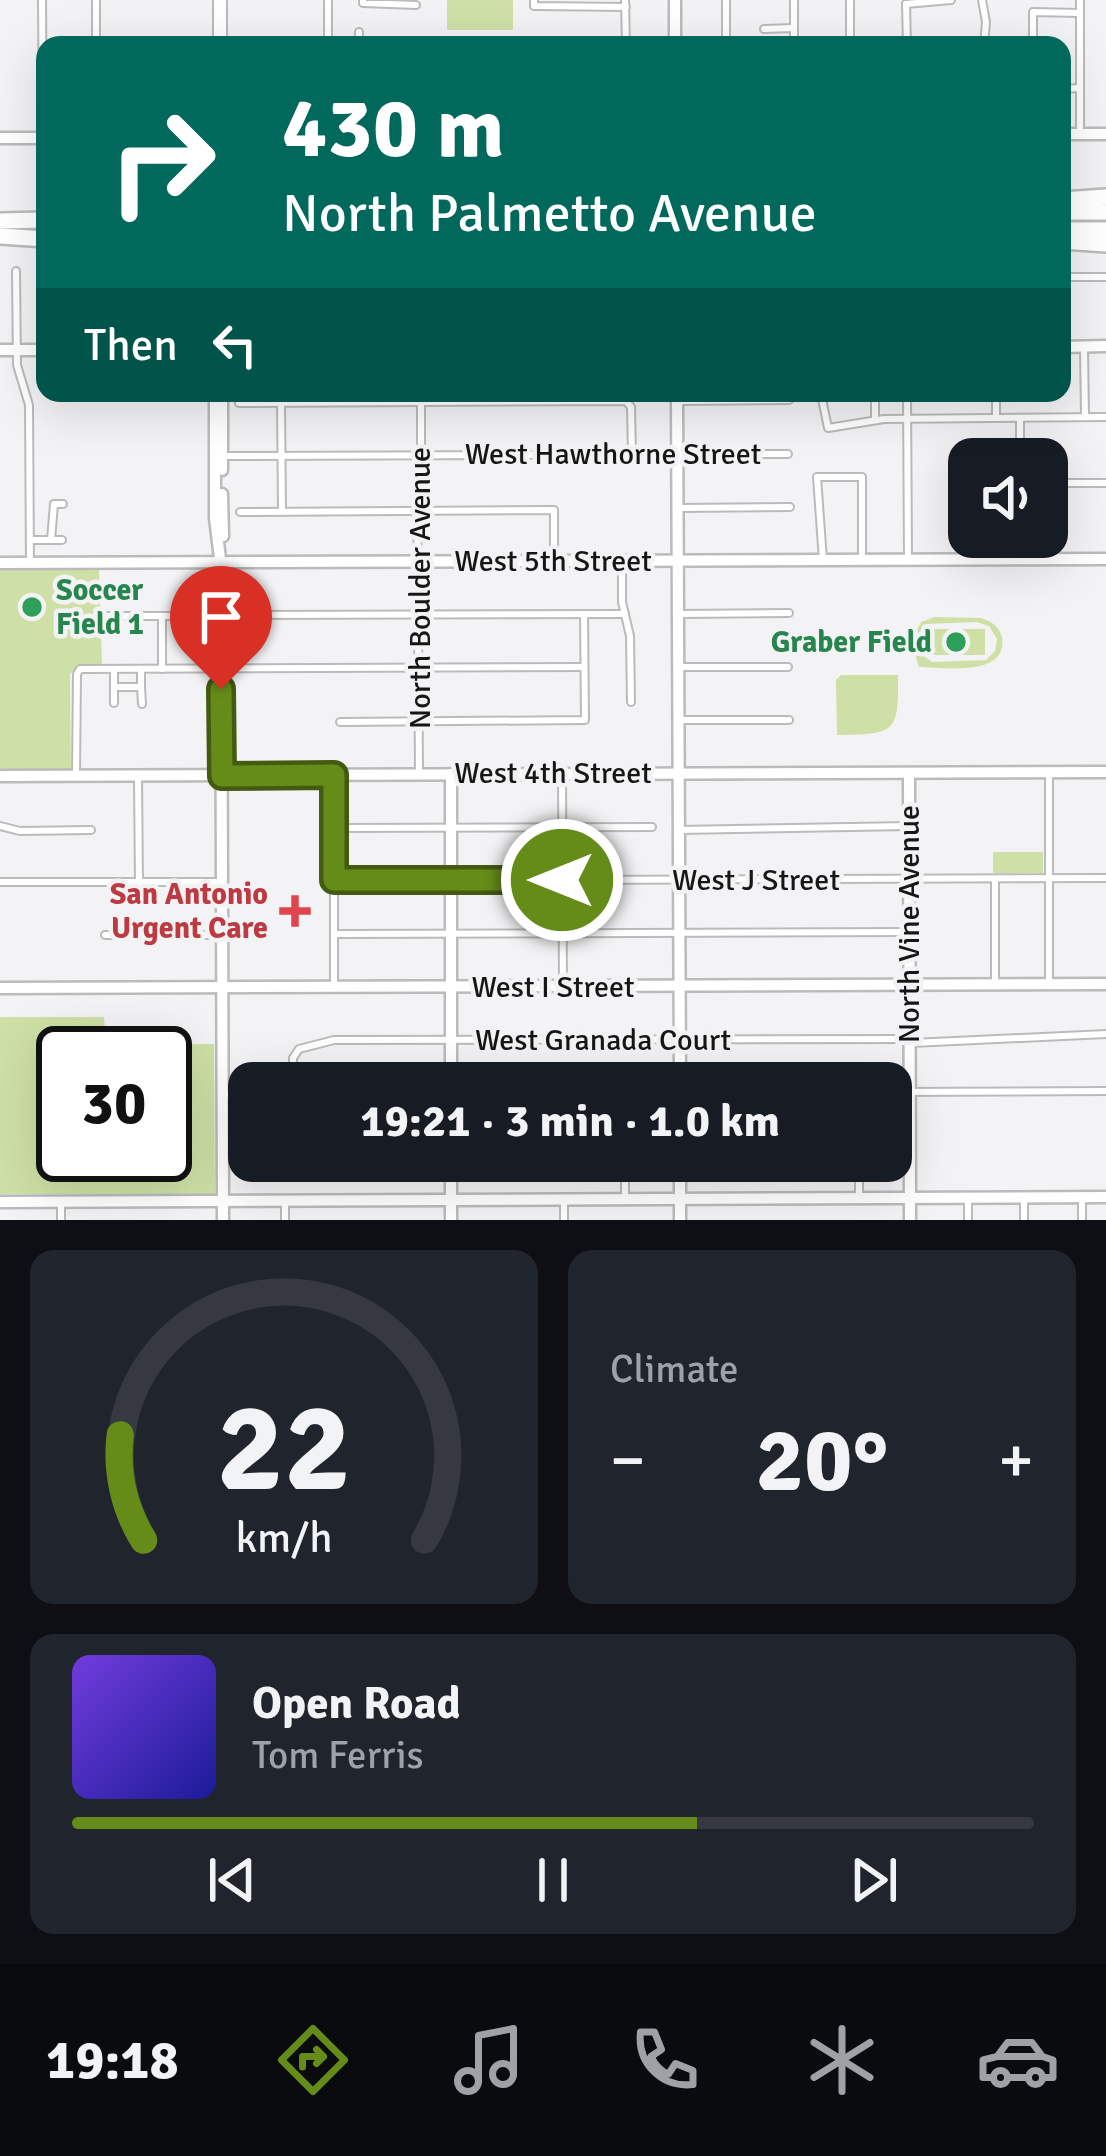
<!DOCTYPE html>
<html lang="en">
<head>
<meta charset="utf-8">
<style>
	:root { --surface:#171b24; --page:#20242c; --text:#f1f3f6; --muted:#9ea1a6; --line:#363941; --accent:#658c18 }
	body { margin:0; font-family:Signika,sans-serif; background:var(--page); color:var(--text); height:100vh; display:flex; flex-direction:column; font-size:45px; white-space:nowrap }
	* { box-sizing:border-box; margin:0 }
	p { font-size:39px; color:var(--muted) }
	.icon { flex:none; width:66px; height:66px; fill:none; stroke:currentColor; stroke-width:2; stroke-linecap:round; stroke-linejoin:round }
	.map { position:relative; height:1220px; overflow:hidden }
	.drawer { display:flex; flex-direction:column; gap:30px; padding:30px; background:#0d0f14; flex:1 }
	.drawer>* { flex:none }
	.banner { position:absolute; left:36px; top:36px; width:1035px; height:366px; border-radius:24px; box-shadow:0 12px 48px #0002; background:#00695c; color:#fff; overflow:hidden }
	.controls { position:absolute; left:948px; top:438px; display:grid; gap:24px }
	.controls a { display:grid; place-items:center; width:120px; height:120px; border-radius:24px; background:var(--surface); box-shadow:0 12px 48px #0002; font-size:60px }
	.speed { position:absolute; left:36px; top:1026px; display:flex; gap:24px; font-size:60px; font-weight:700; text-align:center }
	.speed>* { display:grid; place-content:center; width:156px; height:156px; border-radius:50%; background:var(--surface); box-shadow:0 12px 48px #0002; line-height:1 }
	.speed .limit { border:6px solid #111; border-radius:18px; background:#fff; color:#111 }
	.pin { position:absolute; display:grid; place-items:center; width:102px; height:102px; color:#fff; margin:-123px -51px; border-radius:50% 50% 50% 0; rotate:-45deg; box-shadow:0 0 12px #0007 }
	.pin .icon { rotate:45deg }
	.me { position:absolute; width:132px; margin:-66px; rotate:270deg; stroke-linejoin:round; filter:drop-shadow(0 0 9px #0008) }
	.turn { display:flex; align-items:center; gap:42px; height:252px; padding:0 48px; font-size:54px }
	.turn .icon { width:156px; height:156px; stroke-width:2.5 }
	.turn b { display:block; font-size:84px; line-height:102px }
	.then { display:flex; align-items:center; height:114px; padding:0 48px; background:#0003; gap:24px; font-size:45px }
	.big { font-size:90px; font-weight:700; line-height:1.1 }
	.drawer .widget { flex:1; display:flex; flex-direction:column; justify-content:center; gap:18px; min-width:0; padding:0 42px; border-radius:24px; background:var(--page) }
	.drawer .dial { align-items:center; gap:0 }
	.dial svg { height:312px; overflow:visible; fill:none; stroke:var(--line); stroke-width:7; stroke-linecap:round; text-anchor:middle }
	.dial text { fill:var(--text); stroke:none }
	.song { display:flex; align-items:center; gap:36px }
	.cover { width:144px; height:144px; border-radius:18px; background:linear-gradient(135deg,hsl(260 70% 55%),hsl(240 70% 35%)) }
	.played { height:12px; border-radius:6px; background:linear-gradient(90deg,var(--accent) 65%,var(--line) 65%) }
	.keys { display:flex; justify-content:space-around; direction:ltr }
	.heat { display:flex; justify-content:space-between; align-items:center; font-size:66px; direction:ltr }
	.drawer .tiles { flex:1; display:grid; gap:30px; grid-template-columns:1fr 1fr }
	.widget:last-child { grid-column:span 2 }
	.trip { position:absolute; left:228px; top:1062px; width:684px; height:120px; border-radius:24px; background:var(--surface); box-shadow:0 12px 48px #0002; font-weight:700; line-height:120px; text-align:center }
	.dock { display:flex; height:192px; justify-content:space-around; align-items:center; background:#090b0e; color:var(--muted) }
	.dock .icon { width:84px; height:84px }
	.dock .current { color:var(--accent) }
	.dock b { font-size:54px; color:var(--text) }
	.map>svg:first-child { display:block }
	.green { fill:#cfe0a6; fill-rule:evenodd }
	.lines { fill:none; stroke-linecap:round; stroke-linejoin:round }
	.street-casing { stroke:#bbbbbc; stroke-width:10 }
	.secondary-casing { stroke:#bbbbbc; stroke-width:15 }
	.primary-casing { stroke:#bbbbbc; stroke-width:16 }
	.highway-casing { stroke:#bbbbbc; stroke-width:20 }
	.street { stroke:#fff; stroke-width:6 }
	.secondary { stroke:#fff; stroke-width:10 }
	.primary { stroke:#fff; stroke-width:12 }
	.highway { stroke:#fff; stroke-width:15 }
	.route-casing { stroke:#425b10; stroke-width:30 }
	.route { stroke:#658c18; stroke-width:21 }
	.leisure-dot { fill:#2e9e5b; stroke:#f3f3f5; stroke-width:4.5 }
	.health-dot { fill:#e0444e; stroke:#f3f3f5; stroke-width:4.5 }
	.labels { text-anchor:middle; stroke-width:9; stroke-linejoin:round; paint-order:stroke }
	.street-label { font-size:30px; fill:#161617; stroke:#f3f3f5 }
	.leisure-label { font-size:30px; font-weight:bold; fill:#27864d; stroke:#f3f3f5; text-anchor:start }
	.health-label { font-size:30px; font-weight:bold; fill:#be3a42; stroke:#f3f3f5; text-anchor:end }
</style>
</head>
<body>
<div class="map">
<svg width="1106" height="1220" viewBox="0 0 1106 1220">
	<rect width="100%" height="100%" fill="#f3f3f5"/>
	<g class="green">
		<rect x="447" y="0" width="66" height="30"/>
		<path d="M99 568 102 664 79 665 70 674 71 770 0 771V569Z"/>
		<path d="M981 618C991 621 999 626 1002 637 1009 678 942 667 919 667L911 642 921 622 935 617ZM977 622 989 626 997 639 995 651 986 660 932 662 917 651 916 636 926 624Z"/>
		<rect x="927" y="629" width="58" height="26"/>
		<path d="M841 675H898C899 734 895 734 837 735L836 680Z"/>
		<rect x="993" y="852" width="50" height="21"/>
		<path d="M0 1017H104L106 1045 214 1044 215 1195 0 1194ZM63 1053H165V1155H63Z"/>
	</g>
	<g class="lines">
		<g class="street-casing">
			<g id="street">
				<path d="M42 0 43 138"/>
				<path d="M96 0V45"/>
				<path d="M328 0V45"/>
				<path d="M363 0V3L416 5"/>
				<path d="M534 0V6L626 7"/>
				<path d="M625 0 626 45"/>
				<path d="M794 0V45"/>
				<path d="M850 0V45"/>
				<path d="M982 0 986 22 984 45"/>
				<path d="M1080 0V134"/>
				<path d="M906 4 951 0"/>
				<path d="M906 4 907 45"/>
				<path d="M764 29 794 28"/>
				<path d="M358 45 359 32"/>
				<path d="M726 45V0"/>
				<path d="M1033 45V12L1080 13"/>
				<path d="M1062 89 1080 88"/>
				<path d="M16 271 17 365 29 405 30 563"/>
				<path d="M1062 277H1106"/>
				<path d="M1084 349 1085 417"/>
				<path d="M875 393V420"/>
				<path d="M907 393 908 560"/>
				<path d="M996 393V418"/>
				<path d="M821 394 828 428 884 419 1106 417"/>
				<path d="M679 401 789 400"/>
				<path d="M239 403 626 401 631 407 632 454"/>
				<path d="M281 403 282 511"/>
				<path d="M1020 418V459"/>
				<path d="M222 456 788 454"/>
				<path d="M1047 483H1106"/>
				<path d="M679 508 790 507"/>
				<path d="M240 512 554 510V561"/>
				<path d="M1021 537V560"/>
				<path d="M30 540H62"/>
				<path d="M51 540 54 504H63"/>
				<path d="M823 560 817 477H862V560"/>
				<path d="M962 560V526L953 493 969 478"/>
				<path d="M622 563V602L630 636 631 702"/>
				<path d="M679 614 789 613"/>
				<path d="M221 615 625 614"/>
				<path d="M105 616H202"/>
				<path d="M678 667H788"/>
				<path d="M162 669V616"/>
				<path d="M114 687H141V669"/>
				<path d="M141 687 142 704"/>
				<path d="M114 703V669"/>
				<path d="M679 720H789"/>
				<path d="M340 722 585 720 584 614"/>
				<path d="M1049 773V981"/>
				<path d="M562 774 563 987"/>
				<path d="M334 775V984"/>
				<path d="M419 775 417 460 421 455V402"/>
				<path d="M76 776 77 674 80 669 584 667"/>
				<path d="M138 778 139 882"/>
				<path d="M0 826 20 831 91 830"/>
				<path d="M334 828 652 827"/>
				<path d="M679 830 909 826"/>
				<path d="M334 881 1106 878"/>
				<path d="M995 881V985"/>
				<path d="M0 882H222"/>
				<path d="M334 934 909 932"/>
				<path d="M105 935H222"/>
				<path d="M912 1043 1106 1034"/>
				<path d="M293 1083V1058L299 1049 334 1040 909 1039"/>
				<path d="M891 1092 1106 1091"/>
				<path d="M223 1094H249"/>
				<path d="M859 1161V1198"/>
				<path d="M564 1199V1220"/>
				<path d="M625 1199V1161"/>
				<path d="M968 1200V1220"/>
				<path d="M1024 1200V1220"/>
				<path d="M1082 1200V1220"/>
				<path d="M61 1201V1220"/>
				<path d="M285 1220V1200"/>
			</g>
		</g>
		<g class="secondary-casing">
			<g id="secondary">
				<path d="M675 0V45"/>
				<path d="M1062 134H1106"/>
				<path d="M0 138H45"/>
				<path d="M1062 347 1106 346"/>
				<path d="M0 350H45"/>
				<path d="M215 393V518L221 567 223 1220"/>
				<path d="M677 393 680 1083"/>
				<path d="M222 470V393"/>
				<path d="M222 494 223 536"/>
				<path d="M0 563 1106 559"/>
				<path d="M909 773 910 1220"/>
				<path d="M451 774V1083"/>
				<path d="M0 776 1106 772"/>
				<path d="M0 988 1106 984"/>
				<path d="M451 1161V1220"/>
				<path d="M680 1161V1220"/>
				<path d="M0 1202 1106 1197"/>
			</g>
		</g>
		<g class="primary-casing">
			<path id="primary" d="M220 45V0"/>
		</g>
		<g class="highway-casing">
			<g id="highway">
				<path d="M1062 200 1106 197"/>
				<path d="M1062 212H1106"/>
				<path d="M0 221 45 220"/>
				<path d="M1062 230H1106"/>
				<path d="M0 236 45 239"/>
				<path d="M1062 241 1106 244"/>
			</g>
		</g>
		<use href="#street" class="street"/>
		<use href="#secondary" class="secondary"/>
		<use href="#primary" class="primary"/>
		<use href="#highway" class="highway"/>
	</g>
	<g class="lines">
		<g class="route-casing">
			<path id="route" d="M221 689 222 776 334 775V880H562"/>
		</g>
		<use href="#route" class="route"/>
	</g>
	<g class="leisure-dot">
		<circle cx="32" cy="607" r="12"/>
		<circle cx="956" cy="642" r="12"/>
	</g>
	<path class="health-dot" d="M289 893h12v12h12v12h-12v12h-12v-12h-12v-12h12z"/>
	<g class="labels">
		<g class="street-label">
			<text x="613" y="464">West Hawthorne Street</text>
			<text x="553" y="571">West 5th Street</text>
			<text transform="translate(420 588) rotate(-90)" y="10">North Boulder Avenue</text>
			<text x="553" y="783">West 4th Street</text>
			<text x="756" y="890">West J Street</text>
			<text transform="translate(909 924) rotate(-90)" y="10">North Vine Avenue</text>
			<text x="553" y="997">West I Street</text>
			<text x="603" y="1050">West Granada Court</text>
		</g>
		<g class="leisure-label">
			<text x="56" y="600">Soccer<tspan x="56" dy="34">Field 1</tspan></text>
			<text x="932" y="652" text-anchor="end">Graber Field</text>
		</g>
		<g class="health-label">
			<text x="268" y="904">San Antonio<tspan x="268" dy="34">Urgent Care</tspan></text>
		</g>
	</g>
</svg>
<div class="controls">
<a><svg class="icon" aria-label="sound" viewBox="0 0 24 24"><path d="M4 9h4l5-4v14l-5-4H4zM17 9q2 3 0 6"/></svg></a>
</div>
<div class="speed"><div class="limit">30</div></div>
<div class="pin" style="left:221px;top:689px;background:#d93025"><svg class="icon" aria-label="arrive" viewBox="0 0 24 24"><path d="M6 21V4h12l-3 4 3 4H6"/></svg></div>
<svg class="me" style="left:562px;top:880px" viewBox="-20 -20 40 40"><circle r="17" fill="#658c18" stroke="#fff" stroke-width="3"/><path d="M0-11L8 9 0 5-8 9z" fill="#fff"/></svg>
<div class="trip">19:21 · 3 min · 1.0 km</div>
<div class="banner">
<div class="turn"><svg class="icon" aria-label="right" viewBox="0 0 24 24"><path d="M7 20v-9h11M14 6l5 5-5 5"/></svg><div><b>430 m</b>North Palmetto Avenue</div></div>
<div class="then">Then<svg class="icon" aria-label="left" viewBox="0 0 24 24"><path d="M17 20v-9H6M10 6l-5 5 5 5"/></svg></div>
</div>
</div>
<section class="drawer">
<div class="tiles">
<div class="widget dial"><svg viewBox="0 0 100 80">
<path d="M14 69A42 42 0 1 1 86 69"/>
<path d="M14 69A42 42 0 0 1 8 42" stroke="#658c18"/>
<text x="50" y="56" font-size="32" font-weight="700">22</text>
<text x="50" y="72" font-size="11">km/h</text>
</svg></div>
<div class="widget"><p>Climate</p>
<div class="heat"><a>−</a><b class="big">20°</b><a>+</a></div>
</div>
<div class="widget">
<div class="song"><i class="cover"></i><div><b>Open Road</b><p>Tom Ferris</p></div></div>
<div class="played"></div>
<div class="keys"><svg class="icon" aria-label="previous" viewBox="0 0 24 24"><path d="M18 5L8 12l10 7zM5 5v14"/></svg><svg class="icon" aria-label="pause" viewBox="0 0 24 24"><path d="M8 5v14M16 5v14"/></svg><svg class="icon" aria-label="next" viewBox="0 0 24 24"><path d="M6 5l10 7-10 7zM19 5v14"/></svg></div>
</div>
</div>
</section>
<nav class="dock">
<b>19:18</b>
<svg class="icon current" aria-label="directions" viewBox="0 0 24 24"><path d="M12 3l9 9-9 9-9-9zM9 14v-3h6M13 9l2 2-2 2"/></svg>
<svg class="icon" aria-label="music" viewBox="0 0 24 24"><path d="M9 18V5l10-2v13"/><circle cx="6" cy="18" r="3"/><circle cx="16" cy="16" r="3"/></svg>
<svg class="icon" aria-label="phone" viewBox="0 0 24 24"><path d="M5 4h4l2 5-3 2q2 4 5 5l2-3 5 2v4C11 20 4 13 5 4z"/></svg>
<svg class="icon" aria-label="climate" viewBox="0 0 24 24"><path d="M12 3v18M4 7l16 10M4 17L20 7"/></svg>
<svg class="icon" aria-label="car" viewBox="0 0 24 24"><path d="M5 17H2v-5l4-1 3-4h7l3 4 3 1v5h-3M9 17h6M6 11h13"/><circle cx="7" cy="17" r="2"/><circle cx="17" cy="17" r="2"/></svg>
</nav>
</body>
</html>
